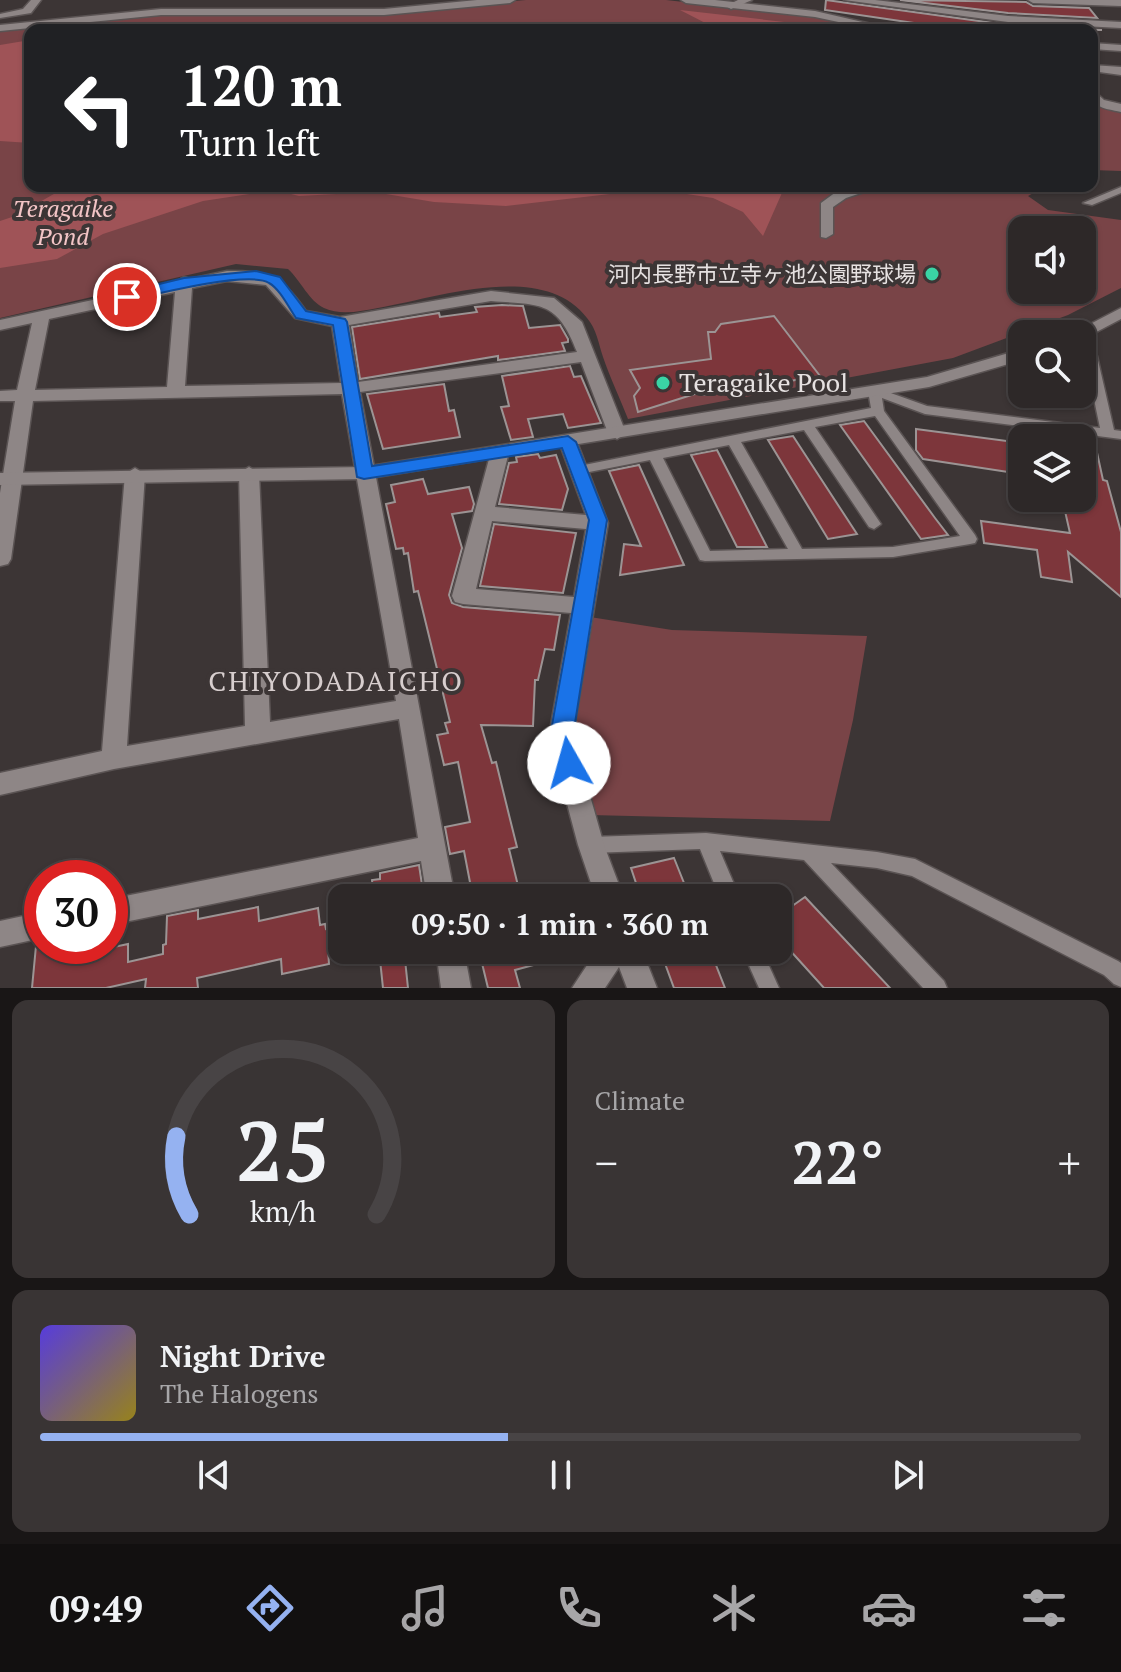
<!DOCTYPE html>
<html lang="en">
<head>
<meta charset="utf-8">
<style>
	:root { --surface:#2d2828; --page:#393434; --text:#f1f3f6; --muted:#a7a6a8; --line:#484445; --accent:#95b2f1 }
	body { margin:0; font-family:"PT Serif","Noto Sans JP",serif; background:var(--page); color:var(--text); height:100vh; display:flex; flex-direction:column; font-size:30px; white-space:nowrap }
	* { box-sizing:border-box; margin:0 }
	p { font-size:26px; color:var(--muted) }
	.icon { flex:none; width:44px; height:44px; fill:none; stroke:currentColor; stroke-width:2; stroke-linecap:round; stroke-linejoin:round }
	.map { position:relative; height:988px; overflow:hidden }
	.panel { display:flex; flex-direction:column; gap:12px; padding:12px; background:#191616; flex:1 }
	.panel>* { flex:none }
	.guide { position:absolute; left:24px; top:24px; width:1074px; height:168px; border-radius:16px; box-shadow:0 2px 6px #0004,0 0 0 2px var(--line); background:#202124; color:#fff; overflow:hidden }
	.fabs { position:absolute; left:1008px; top:216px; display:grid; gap:16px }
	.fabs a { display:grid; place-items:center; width:88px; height:88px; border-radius:16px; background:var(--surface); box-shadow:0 2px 6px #0004,0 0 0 2px var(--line); font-size:40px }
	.speed { position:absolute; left:24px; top:860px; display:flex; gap:16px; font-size:40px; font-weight:700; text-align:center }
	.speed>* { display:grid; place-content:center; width:104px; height:104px; border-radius:50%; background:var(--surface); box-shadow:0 2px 6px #0004,0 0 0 2px var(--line); line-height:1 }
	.speed .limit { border:12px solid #d22; background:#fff; color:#111 }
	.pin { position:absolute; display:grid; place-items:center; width:68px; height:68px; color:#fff; margin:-34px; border:4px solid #fff; border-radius:50%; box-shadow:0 2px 8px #0007 }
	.me { position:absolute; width:88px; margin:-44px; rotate:353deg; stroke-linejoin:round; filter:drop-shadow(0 0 6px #0008) }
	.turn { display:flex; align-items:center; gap:28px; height:168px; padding:0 24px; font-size:36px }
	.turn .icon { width:104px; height:104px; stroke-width:2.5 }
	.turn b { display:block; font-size:56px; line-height:68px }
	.big { font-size:60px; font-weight:700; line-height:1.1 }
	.panel .tile { flex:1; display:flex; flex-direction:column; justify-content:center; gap:12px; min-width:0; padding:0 28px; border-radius:16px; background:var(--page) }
	.panel .dial { align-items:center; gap:0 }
	.dial svg { height:208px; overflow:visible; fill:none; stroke:var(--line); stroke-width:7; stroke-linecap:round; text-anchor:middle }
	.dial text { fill:var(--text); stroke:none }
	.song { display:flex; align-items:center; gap:24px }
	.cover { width:96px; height:96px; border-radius:12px; background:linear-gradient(135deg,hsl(250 70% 55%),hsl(50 70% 35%)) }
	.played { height:8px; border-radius:4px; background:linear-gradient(90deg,var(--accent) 45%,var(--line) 45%) }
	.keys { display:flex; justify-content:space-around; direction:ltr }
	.heat { display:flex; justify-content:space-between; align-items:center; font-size:44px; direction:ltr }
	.panel .tiles { flex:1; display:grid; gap:12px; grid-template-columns:1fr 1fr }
	.tile:last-child { grid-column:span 2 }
	.trip { position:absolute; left:328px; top:884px; width:464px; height:80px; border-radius:16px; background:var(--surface); box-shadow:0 2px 6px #0004,0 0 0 2px var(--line); font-weight:700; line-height:80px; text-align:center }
	.dock { display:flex; height:128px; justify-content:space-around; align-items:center; background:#121010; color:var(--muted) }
	.dock .icon { width:56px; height:56px }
	.dock .selected { color:var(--accent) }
	.dock b { font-size:36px; color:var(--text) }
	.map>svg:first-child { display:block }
	.green { fill:#794447; fill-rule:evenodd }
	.water { fill:#9f5357 }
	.building { fill:#7d363b; stroke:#9c9494; stroke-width:2 }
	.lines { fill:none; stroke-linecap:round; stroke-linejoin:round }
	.service-casing { stroke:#5a5353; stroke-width:3 }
	.minor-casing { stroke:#5a5353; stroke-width:3 }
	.tertiary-casing { stroke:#5a5353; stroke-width:3 }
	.service { fill:#8e8686; fill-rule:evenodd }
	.minor { fill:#8e8686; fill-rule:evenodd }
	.tertiary { fill:#8e8686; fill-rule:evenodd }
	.route { fill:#1a73e8; stroke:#114b97; stroke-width:2 }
	.poi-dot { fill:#3ad4a5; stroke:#3c3535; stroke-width:3 }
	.labels { text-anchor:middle; stroke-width:8; stroke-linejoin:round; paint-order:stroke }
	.far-poi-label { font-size:22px; fill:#e6e1e1; stroke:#3c3535; text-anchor:end }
	.far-water-label { font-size:24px; font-style:italic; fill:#f3c5c6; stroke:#3c3535 }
	.poi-label { font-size:26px; fill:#e6e1e1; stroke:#3c3535; text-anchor:start }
	.neighbourhood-label { font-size:28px; letter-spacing:2px; fill:#d7cece; stroke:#3c3535 }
</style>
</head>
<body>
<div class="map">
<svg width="1121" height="988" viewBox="0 0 1121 988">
	<rect width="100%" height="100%" fill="#3c3535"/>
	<g class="green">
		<path d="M526 0H666L818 17 878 30H30V186H1046L1028 196 1048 210 1121 220V288L1068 315 953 358 628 419C620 398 610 378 603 357 598 342 597 330 587 318 543 260 437 298 378 308 361 311 341 316 324 308 309 301 301 281 288 269L236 264 0 318V30L164 15 331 16ZM1022 230H1082V290H1022Z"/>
		<path d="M1092 105 1121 112V171L1092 170Z"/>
		<path d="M590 617 672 630 867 636 853 720 830 821 590 815 570 738Z"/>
	</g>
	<g class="water">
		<path d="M680 10 811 25 816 30H719Z"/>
		<path d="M30 40V143L0 141V45Z"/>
		<path d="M68 186H785L763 236 743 212 713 198 680 193 610 194 506 206 434 202 374 192 299 196 275 190 203 201 103 234 57 259 0 268V221L15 216Z"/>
	</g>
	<g class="building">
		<path d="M826 0 1008 25 1102 30H1013L979 24 978 28 973 29 914 23 825 10Z"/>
		<path d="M900 0 1026 2 1033 6 1089 8 1097 18 1008 13Z"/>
		<path d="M502 305 523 306 529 328 560 325 568 339V342L562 343 565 351 498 360V356L360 379 352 327 439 313 440 317 477 312 475 307Z"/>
		<path d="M774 316 820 376 703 395 701 392 638 412 634 396 640 388 630 370 711 359 708 332H715L721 324Z"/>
		<path d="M570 366 574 377 581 376 601 423 568 428 563 414 528 419 533 437 511 440 501 407 509 406 502 376Z"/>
		<path d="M444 384 449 411 454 410 460 437 383 449 367 394Z"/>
		<path d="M864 421 935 518 948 535 921 539 840 425Z"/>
		<path d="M916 429 1022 443V474L923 459 916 450Z"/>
		<path d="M793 436 857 534 828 539 768 440Z"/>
		<path d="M1082 437 1094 439 1103 480 1107 481 1121 532V597L1068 552 1072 582 1041 577 1037 550 984 543 981 521 1070 533 1062 498H1082Z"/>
		<path d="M717 450 767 547H737L691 455Z"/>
		<path d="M538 454 540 458 556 455 568 489 562 510 499 504 509 463 517 462 516 457Z"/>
		<path d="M639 465 684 565 620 575 624 544 641 546 609 471Z"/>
		<path d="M423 479 428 494 469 487 474 504 472 511 452 514 462 548 449 595 452 603 463 607 560 615 554 650 545 649 538 680H535L533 726 481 725 492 763 496 762 509 815 517 847 509 849 521 898H473L464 851 450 854 445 827 470 822 458 762 444 765 437 735 448 733 445 723 450 722 418 591 414 592 408 553 404 554 403 548 396 549 386 504 395 502 391 485Z"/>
		<path d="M494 524 576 533 563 593 480 586Z"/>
		<path d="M674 858 690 898H641L631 868Z"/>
		<path d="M419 865 424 898H374L372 880 380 879V873Z"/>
		<path d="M805 897 890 988H824L778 937V916Z"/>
		<path d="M258 907 259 921 318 908 320 925 325 924 326 929 342 926V947L328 950 329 964 282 974 281 959 197 978 198 988H145L146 979 106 988H32L36 946H72L71 956 128 944V962L163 954V945L166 944 167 916 198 910V919Z"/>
		<path d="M379 950H404L408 988H383Z"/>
		<path d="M501 950H566L567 956 515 970 520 988H488L480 955Z"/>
		<path d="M660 950H710L725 988H674Z"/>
	</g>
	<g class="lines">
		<g class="service-casing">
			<g id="service">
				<path d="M1121 187V193L1092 205 1083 203Z"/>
				<path d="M1091 352 1097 356 1114 430 1121 431V439L925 414 882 398 884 411 975 535 977 539 975 543 970 544 893 557 705 561 700 560 650 460 579 474 572 470 579 466 871 408 868 391 874 387 927 406 1100 428 1085 356ZM875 416 960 536 893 547 802 549 741 442 804 430 869 527 874 529 881 524 815 427ZM729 445 788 549 710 551 663 458Z"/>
				<path d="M706 833 877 852 915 859 1118 961 1121 963V987L1114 984 1104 975 912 876 877 868 831 863 944 981 947 988H923L804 860 720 851 740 898H720L700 849 591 853 584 851 582 845 584 839 591 837Z"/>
				<path d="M742 950H762L779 988H759Z"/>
			</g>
		</g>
		<g class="minor-casing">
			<g id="minor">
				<path d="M31 0H41L31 13 0 18V14L23 9Z"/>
				<path d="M477 0H515L510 3 384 15H161L0 31V25L161 9H384Z"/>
				<path d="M738 0H752L731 9 726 6Z"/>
				<path d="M844 0H875L1008 16 1121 22V28L1008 22Z"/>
				<path d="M1028 0H1121V6L1033 3Z"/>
				<path d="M1092 65 1121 67V75L1092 71Z"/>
				<path d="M1092 89 1104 100 1121 104V112C1104 108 1092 109 1092 89Z"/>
				<path d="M859 186H882L846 198 833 207V234L826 238 821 237V203L836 192Z"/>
				<path d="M227 271C270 271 281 276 306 311L340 317 491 291 554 298 582 322 626 433 617 439 608 433 581 362 360 392 455 898H427L421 861 110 925V899L418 838 399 719 114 769 0 795V773L102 751 125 474 135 468 145 474 127 746 245 726 239 473 249 467 259 473 270 722 396 701 342 394 33 401 11 559 8 564 0 566V493L15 401H0V391L17 390 32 323 0 330V320L176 282 184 277 190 279ZM227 281 266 285 295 318 332 326 341 383 185 386 192 288ZM175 292 167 387 35 390 49 319ZM491 301C541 305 557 300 577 352L358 382 349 325Z"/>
				<path d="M568 436 577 442 608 523 573 736 604 845 624 898H596L578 845 549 736 571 613 463 604 455 602 452 596 492 448 499 446 509 452 495 507 586 515 559 442ZM492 521 586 529 574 597 476 589Z"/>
				<path d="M42 912V938L0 947V921Z"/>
				<path d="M436 950H464L471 988H441Z"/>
				<path d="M597 950H642L657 988H627L619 967 605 988H572Z"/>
			</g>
		</g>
		<g class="tertiary-casing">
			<g id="tertiary">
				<path d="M681 0H715L815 11 897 30H876L815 17 686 3Z"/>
				<path d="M1092 43 1121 45V51L1092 49Z"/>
				<path d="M1121 308V319L1085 338H1082V334H1071Z"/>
				<path d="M1022 349V360L929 387 364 479 0 485V473L364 467 927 377Z"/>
			</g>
		</g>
		<use href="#service" class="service"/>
		<use href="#minor" class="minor"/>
		<use href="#tertiary" class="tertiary"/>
	</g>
	<path class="route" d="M256 271 280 277 306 311 345 319 347 322 372 466 568 436 576 442 607 520 573 736 580 763 577 770 569 773 560 770 550 736 589 520 562 448 364 479 357 477 333 325 296 318C289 308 280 289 269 283 249 270 152 295 127 301L119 297 122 293 184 278Z"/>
	<g class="poi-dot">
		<circle cx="932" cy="274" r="8"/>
		<circle cx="663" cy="383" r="8"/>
	</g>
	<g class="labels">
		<g class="far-poi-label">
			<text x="916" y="282">河内長野市立寺ヶ池公園野球場</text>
		</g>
		<g class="far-water-label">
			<text x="63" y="217">Teragaike<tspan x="63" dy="28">Pond</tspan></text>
		</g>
		<g class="poi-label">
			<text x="679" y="392">Teragaike Pool</text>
		</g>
		<g class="neighbourhood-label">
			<text x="336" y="691">CHIYODADAICHO</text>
		</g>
	</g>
</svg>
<div class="fabs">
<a><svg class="icon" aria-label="sound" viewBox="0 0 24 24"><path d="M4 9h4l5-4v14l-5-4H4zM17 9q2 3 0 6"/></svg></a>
<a><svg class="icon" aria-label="search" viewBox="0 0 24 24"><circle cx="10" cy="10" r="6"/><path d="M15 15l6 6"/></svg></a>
<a><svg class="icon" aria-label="layers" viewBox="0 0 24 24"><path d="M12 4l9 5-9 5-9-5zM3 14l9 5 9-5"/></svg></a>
</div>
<div class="speed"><div class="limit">30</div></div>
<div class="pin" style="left:127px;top:297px;background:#d93025"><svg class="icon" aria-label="arrive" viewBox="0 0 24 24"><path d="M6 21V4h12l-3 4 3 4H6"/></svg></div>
<svg class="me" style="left:569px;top:763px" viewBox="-20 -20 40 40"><circle r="19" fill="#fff"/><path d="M0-13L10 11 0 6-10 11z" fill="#1a73e8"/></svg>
<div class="trip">09:50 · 1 min · 360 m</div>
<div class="guide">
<div class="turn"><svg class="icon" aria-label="left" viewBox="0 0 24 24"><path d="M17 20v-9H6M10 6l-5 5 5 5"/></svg><div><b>120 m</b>Turn left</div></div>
</div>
</div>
<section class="panel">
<div class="tiles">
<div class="tile dial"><svg viewBox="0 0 100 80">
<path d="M14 69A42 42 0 1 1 86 69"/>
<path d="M14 69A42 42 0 0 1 9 39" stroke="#95b2f1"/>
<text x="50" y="56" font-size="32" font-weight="700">25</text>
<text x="50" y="72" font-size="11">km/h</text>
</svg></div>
<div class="tile"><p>Climate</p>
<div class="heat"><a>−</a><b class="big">22°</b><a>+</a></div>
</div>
<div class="tile">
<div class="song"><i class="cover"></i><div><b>Night Drive</b><p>The Halogens</p></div></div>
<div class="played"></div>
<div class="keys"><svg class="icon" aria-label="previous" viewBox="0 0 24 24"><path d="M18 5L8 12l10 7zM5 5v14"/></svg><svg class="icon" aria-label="pause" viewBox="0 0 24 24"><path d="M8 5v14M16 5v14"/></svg><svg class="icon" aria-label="next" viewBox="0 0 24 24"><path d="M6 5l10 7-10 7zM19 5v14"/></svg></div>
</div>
</div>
</section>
<nav class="dock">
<b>09:49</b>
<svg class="icon selected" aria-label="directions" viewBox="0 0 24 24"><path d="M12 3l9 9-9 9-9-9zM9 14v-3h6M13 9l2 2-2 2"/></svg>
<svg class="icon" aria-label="music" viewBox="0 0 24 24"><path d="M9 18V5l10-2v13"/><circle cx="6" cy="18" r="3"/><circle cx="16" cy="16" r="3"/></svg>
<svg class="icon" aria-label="phone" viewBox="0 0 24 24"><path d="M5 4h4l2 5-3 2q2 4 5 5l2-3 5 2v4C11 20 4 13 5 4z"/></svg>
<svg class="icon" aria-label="climate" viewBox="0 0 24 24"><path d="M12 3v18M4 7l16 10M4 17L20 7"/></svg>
<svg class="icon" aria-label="car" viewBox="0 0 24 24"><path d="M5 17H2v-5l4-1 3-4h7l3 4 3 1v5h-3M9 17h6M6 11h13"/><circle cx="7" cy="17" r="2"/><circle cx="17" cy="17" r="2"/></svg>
<svg class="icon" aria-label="filters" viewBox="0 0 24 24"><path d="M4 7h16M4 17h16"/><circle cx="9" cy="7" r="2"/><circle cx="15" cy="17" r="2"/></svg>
</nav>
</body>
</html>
